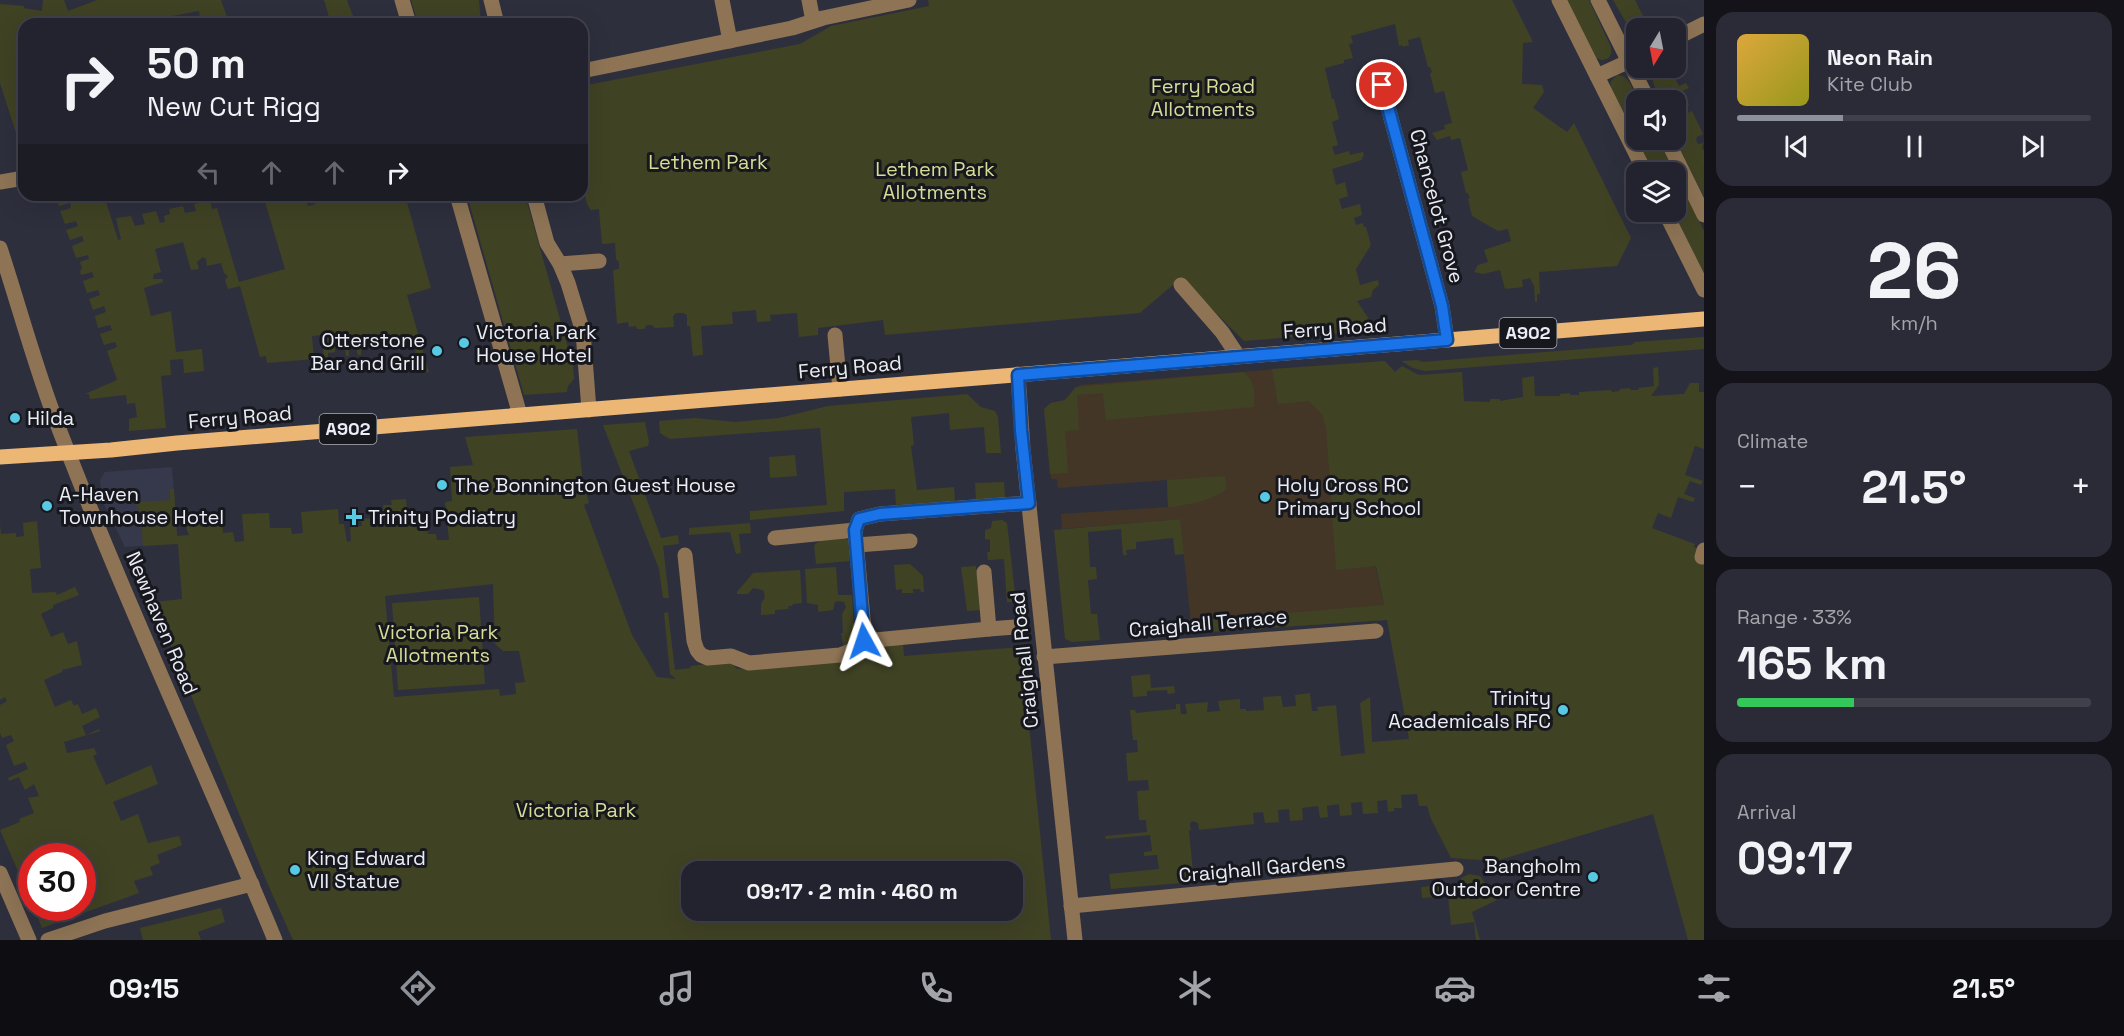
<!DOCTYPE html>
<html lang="en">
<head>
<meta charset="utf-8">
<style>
	:root { --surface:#22232e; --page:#2a2b36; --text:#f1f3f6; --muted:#a2a4aa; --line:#3f404a; --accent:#8c9099 }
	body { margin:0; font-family:"Space Grotesk",sans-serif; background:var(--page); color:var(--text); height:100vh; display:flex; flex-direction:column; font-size:22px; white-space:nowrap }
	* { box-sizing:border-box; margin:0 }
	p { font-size:20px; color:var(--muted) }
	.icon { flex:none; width:33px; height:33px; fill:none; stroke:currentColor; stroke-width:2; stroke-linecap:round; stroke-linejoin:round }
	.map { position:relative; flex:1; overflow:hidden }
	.drawer { display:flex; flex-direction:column; gap:12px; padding:12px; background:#131319; width:420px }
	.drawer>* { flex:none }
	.top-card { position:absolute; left:18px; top:18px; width:570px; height:183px; border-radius:18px; box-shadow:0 6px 24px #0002,0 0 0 2px var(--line); background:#22232e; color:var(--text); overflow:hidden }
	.needle { width:39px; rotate:190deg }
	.controls { position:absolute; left:1626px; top:18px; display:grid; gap:12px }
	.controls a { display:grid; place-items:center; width:60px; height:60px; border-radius:12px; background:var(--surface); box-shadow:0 6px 24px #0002,0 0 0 2px var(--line); font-size:30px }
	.speed { position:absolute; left:18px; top:843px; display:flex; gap:12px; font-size:30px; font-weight:700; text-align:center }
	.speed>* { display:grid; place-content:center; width:78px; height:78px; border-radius:50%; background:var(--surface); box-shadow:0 6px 24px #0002,0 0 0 2px var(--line); line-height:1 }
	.speed .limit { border:9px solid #d22; background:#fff; color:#111 }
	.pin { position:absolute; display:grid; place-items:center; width:51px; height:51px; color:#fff; margin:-26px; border:3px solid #fff; border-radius:50%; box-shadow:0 2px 6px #0007 }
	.me { position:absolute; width:66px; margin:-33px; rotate:355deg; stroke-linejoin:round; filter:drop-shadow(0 0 4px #0008) }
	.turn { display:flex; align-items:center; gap:21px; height:126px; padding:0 30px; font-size:27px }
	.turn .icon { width:78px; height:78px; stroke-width:2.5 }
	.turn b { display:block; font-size:42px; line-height:51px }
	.lanes { display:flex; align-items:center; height:57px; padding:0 30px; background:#0003; justify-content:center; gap:30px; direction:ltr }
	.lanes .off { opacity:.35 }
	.big { font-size:45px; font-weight:700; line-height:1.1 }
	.drawer .card { flex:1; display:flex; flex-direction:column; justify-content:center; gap:9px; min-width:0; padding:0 21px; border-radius:18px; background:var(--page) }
	.drawer .dial { align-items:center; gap:0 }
	.dial b { font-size:78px; line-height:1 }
	.song { display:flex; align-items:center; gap:18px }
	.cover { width:72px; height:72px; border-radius:9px; background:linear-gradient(135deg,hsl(40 70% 55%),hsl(60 70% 35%)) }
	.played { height:6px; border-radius:3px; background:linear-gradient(90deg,var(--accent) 30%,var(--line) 30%) }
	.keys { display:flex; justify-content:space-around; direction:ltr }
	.heat { display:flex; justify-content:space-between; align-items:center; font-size:33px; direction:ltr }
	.charge { height:9px; border-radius:4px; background:linear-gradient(90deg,#34c759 33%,var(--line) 0) }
	.trip { position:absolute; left:681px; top:861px; width:342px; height:60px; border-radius:18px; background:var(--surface); box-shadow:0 6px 24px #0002,0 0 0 2px var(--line); font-weight:700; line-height:60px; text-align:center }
	.tabs { display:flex; height:96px; justify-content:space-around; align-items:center; background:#0e0e12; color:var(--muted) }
	.tabs .icon { width:42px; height:42px }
	.tabs .on { color:var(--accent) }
	.tabs b { font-size:27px; color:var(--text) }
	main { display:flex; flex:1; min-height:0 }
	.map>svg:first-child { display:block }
	.built { fill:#36384c }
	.education { fill:#433627 }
	.green { fill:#404224; fill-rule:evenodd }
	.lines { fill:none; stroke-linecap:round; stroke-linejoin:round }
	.minor { stroke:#8e7455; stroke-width:15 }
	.major { stroke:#ecb675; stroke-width:15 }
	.route-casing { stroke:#114b97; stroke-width:15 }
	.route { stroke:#1a73e8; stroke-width:10 }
	.poi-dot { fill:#58c9e3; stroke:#17181e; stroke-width:2 }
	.labels { text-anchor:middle; stroke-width:6; stroke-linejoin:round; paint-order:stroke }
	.shield { fill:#17181e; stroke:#abadb5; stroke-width:1.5 }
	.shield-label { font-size:18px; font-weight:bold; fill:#ebedf6 }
	.park-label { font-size:20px; fill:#d7dd96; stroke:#17181e }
	.street-label { font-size:20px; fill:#ebedf6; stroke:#17181e }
	.poi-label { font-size:20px; fill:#ebedf6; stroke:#17181e; text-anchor:start }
</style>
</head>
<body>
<main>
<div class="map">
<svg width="1704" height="940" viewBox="0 0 1704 940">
	<rect width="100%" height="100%" fill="#2e2f3d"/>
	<path class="built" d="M172 467 178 543 125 547 102 500 100 480 105 472Z"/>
	<path class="education" d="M1289 368 1341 404 1387 620 1192 633 1180 519 1062 529 1061 514 1168 507 1167 480 1058 488 1057 479H1051L1044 409 1051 403 1065 400 1080 385Z"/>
	<g class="green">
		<path d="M43 0H64L68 11 97 0H221L229 23 201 24 199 11 167 17 168 24H24V158L0 83V4L24 6V8L42 11Z"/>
		<path d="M324 0H347L356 24H331Z"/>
		<path d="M411 0H479L481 24H418Z"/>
		<path d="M928 0H1512L1533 42 1523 43 1522 84 1542 85 1544 92 1533 108 1567 132 1574 123 1631 238 1617 266 1539 272 1540 294H1537V302H1535L1534 286 1530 278 1522 280 1523 287 1505 289 1500 270 1483 274 1474 272 1478 265 1488 262 1484 250 1511 241 1508 229 1498 231 1472 216 1468 199 1470 198 1468 193H1466L1461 172 1468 170 1460 138 1451 140 1450 136 1437 140 1432 133 1445 129 1444 125 1452 123 1444 91 1435 93 1430 74 1432 72 1430 67H1428L1420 37 1408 40 1409 45 1403 47V45L1399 46 1395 24 1351 36 1353 43 1349 44 1353 58 1344 60V63L1325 68 1332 99H1334L1339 119 1332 122 1338 145 1332 147 1335 155 1349 151 1350 155 1363 152 1364 156 1362 157V160L1332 169 1336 185 1345 182 1348 196 1339 199 1342 209 1360 204 1362 215 1354 218 1356 225 1363 223 1364 227H1366L1371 245 1356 269 1360 285 1378 280 1379 285 1373 290 1371 297 1357 301 1376 330 1244 341 1181 278 1140 313 885 335 883 320 818 328V335L799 337 797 313 770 315 771 321 757 322 756 310 732 312 733 324 701 326 703 355 693 356 690 326H687V315L683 313H676L673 316 674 327 655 328 652 325H647L644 329H637L636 326 629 327 628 322 617 324 613 270 619 269V262L616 259 615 243 602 244 599 209 591 210C576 194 582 110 582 86L800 44 831 26 929 6Z"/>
		<path d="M1565 0H1589L1611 47C1613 57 1606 63 1596 58Z"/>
		<path d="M1613 0H1635L1649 28H1636V37L1634 36Z"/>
		<path d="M1652 68H1664L1663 69 1669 80 1675 78 1679 86 1686 83 1689 88 1682 91 1689 105 1684 109 1688 113 1692 111 1703 134 1697 137 1696 140 1698 144 1704 143 1702 147 1704 151V197L1675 140 1676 100H1659L1650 72Z"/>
		<path d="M1617 75C1630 75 1633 91 1638 100H1636V140H1658L1675 172H1653L1610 87 1611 81Z"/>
		<path d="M1676 174 1704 231V273L1673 212H1676Z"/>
		<path d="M55 195H104L118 240 121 239 116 218 131 216 135 226 145 224 142 214 156 211 160 223 165 222 164 216 170 214 169 209 183 206 185 213 196 211 194 204 210 201 212 209 217 208 239 282 285 269 263 195H305L308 206 315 204 312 195H405L431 288 407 295 429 372 417 373 415 344 361 348V355H358L353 338 349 340V356H346L344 343 335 344V352L328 353V357L324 358 322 335 312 336 314 359 267 363 266 356 260 357 240 286 228 289 225 280 228 276 224 273 221 263 207 266 206 259 203 257 197 262 199 269 191 270 183 242 155 249 161 272 154 274 153 279H163V282L144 288 151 316 171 311 176 352 202 349 204 371 184 373 183 359 170 360 171 375 161 376 166 428 129 431V419L137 417 135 403 127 404 126 395 90 399 89 394H85L117 380 107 351 117 347 115 342 104 345 100 334 112 330 110 325 98 328 95 316 106 312 104 306 93 310 89 299 100 295 98 290 87 293 83 281 94 277 92 272 81 275 80 271 82 269 80 262 89 259 88 255 76 258 72 246 84 241 82 236 70 240 66 230 78 226 76 221 65 224 60 211 71 208 70 203 59 206Z"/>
		<path d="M467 195H525L573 365 574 379 568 386 567 392 524 395Z"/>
		<path d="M1704 337V349L1425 371 1413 368 1401 361 1418 360 1422 362 1632 345 1635 342Z"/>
		<path d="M1385 361 1395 372 1402 366 1419 375 1462 372 1464 401 1490 402V399H1500V401L1523 397 1522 378 1534 376 1535 396H1560V394L1570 393V395H1579V392L1611 390 1612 392 1619 391 1620 389 1630 388V390H1638L1639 388 1654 386 1653 368 1658 367 1659 385 1651 396 1684 394 1690 383H1699V392H1704V449L1695 446 1685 475 1703 481 1701 485 1690 481 1684 494 1695 498 1693 502 1678 497 1671 518 1658 513 1652 528 1695 544 1694 547 1704 551V940H1688L1653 814 1496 861 1451 858 1431 819 1427 806H1419L1417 794 1401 795 1402 808H1394V811L1388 812 1387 800 1377 801 1378 813 1363 814 1362 802 1351 803 1352 815 1340 816 1339 804 1327 806 1328 817 1320 818 1318 806 1302 808 1303 820 1290 821 1289 809 1278 810 1279 822 1265 823 1263 812 1253 813 1254 824 1199 830 1198 823 1192 821 1190 824 1191 830 1189 831 1194 882 1111 889 1109 874 1159 869 1157 855 1144 856V852L1152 851 1150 835 1106 839 1105 836 1147 832 1146 820H1139L1137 791 1149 790 1148 780 1128 781 1126 753 1138 752 1137 740H1133L1130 710H1135L1136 713 1176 709V704H1180L1181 714H1187L1185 704 1208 702 1207 712 1220 711 1218 701 1240 699V709H1246V711L1264 710 1263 697 1281 696 1283 707 1296 706 1295 695 1310 693 1312 711H1318L1317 707 1336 705 1341 756 1365 753 1360 703 1370 697 1372 742 1409 739 1387 620 1192 633 1191 625 1194 621 1384 605 1376 566 1336 570 1326 426 1322 414 1309 401 1278 404 1272 369Z"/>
		<path d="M1244 372C1255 383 1255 392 1254 407L1106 420 1103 393 1077 395 1079 430 1065 431 1068 473 1050 474 1044 409 1051 403 1065 400 1076 387Z"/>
		<path d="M967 394 981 407 995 411 998 417 1001 453H986L984 427 950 430 949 413 911 417 914 445 911 446 917 490 954 487 955 501 896 505 895 489 844 492V511L750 520V511L827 505 820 428 670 439 660 433 659 421 695 418 735 422 779 418 828 406Z"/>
		<path d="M645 422 649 442 648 446 629 451 661 538 678 535 679 544 663 546 669 598H663L659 569 603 425Z"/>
		<path d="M577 429 583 481 589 503 584 505 632 635 657 677 676 679 670 674 664 613 668 612 675 670 690 668 691 666 730 661 737 669 815 664 866 646 903 643 904 656 1021 647 1051 940H293L266 880 153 602 182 599 178 544 143 546 141 520H139L138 506H136V502L170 500V489H174L177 536 189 535 187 531 186 519 210 517 211 524H216V517H222L223 533 233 532 235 542 244 541 242 514 269 513 270 528H291L292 534 303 533 301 512 338 509 339 524H344L347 542 351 541 350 527 362 526 361 519 373 518 374 522H378L379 526H384L383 505H392L391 500 406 499 408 522 426 521 428 534H436L437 540H449L445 502 452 501 450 467 473 465 465 437ZM493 584 495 644 503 651H519L525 682 515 683 516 694 500 696 499 689 394 697 385 596ZM692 872H1012V910H692Z"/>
		<path d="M795 455 797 476 770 478 769 457Z"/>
		<path d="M1225 476 1226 490C1207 501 1190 505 1168 507L1167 480Z"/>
		<path d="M1004 482 1005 498 976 500 975 483Z"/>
		<path d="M1180 519 1184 554 1175 555 1173 538 1136 542V549L1126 550 1127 555H1123L1121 529 1088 532 1090 567H1096L1097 579 1088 580 1091 614H1097L1100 640 1072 642 1065 639 1054 530Z"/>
		<path d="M1002 520 1007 523 1016 602H1007L1004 559 988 560 987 552H990V540L985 539V530L991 528 992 521Z"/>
		<path d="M37 521 41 568 30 569 32 593 56 592 57 595 75 587 79 595 53 605V608L41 614 51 637 63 632 68 644 77 641 82 665 62 670V672L44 680 55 707 71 700 74 706 78 704 82 714 96 708 100 717 82 726 86 735 99 729 100 731 64 742 67 753 94 748 97 754 93 756 106 785 151 765 158 784 113 802 121 821 138 814 148 843 179 836 182 845 157 855 160 863 150 867 153 875 134 881 139 893 42 928 34 908H82V856H32L31 901 0 830 20 822 19 819 34 813 28 798 39 796 34 784 25 790 19 777 9 781 8 778 28 769 25 762 14 766 6 745 14 741 11 735 2 738 0 733V705L7 701 5 697 0 700V524L1 534 16 533V537L24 536 23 523Z"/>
		<path d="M750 523 751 533 739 534 741 553 736 554 730 532 689 535V528Z"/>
		<path d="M844 537 848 540 850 561 816 564 814 545 823 539Z"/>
		<path d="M910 564 923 576 924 592H921L920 589H913V593H902V589L896 590 894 565Z"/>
		<path d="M976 566 980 610 967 611 961 567Z"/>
		<path d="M836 567 838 595H852L855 642 844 649 841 633H843L842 614 846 607 844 602 837 601 835 602 833 610 818 612V605L807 603 805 569Z"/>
		<path d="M800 570 802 603 793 604 792 606H788L789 609 775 610V614L761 615V604L765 597 763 590 753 588 748 594H737V592L753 573Z"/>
		<path d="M479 597 485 684 398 690 392 603Z"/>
		<path d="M1150 674 1151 688 1174 686 1175 693 1168 694 1167 690 1147 691V696L1133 697 1131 676Z"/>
		<path d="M1469 874 1480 876 1497 900 1472 912 1480 940H1476L1474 922 1451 925 1448 896 1422 898 1421 887 1462 883 1461 878Z"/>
		<path d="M221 908 225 922 198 932 201 940H143L140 928Z"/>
	</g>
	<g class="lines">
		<g class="minor">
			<path d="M402 0 409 24"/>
			<path d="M491 0 497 24"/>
			<path d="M722 0 730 41"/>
			<path d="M809 0 813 21"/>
			<path d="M1559 0 1645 172"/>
			<path d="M1598 0 1648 100"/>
			<path d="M1676 38 1704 24"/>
			<path d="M582 71 792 28 823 18 909 0"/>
			<path d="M1597 76 1636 58"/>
			<path d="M1382 85 1442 306 1447 340"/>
			<path d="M1667 140 1704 215"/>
			<path d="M0 182 24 178"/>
			<path d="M457 195 520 415"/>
			<path d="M534 195 547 243 560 264 568 283 583 332 589 410"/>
			<path d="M1665 212 1704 290"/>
			<path d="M0 248C18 303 33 359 53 413 120 591 202 764 275 940"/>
			<path d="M560 264 599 261"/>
			<path d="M1181 285 1222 332 1238 356"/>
			<path d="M835 335 840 389"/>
			<path d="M1018 374 1023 449 1075 940"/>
			<path d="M775 538 855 530"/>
			<path d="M857 545 910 541"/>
			<path d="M685 555 694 641 697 650 701 655 708 658 731 656 749 663 840 655 856 649 865 641 855 530 859 519 880 514 1029 503"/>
			<path d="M1702 557 1704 550"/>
			<path d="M989 629 1015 627"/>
			<path d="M865 641 989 629 984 572"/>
			<path d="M1044 657 1376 631"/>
			<path d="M0 873 29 940"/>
			<path d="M1071 906 1456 869"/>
			<path d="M48 940 105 921 252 884"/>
		</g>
		<path class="major" d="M0 457 111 450 177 443 1704 319"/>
	</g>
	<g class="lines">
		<g class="route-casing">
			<path id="route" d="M864 641 855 530 859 519 880 514 1029 503 1021 430 1018 375 1447 340 1442 306 1382 85"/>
		</g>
		<use href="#route" class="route"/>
	</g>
	<g class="poi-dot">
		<circle cx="464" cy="343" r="6"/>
		<circle cx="437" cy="351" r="6"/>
		<circle cx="15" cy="418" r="6"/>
		<circle cx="442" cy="485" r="6"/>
		<circle cx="1265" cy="497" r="6"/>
		<circle cx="47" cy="506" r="6"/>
		<path d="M351 508h6v6h6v6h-6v6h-6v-6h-6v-6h6z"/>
		<circle cx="1563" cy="710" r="6"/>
		<circle cx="295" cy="870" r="6"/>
		<circle cx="1593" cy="877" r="6"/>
	</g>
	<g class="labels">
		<g class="shield">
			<rect x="1499.5" y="318" width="57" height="30" rx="4.5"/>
			<rect x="319.5" y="414" width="57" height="30" rx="4.5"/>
		</g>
		<g class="shield-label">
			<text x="1528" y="339">A902</text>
			<text x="348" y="435">A902</text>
		</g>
		<g class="park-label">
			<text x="1203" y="93">Ferry Road<tspan x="1203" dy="23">Allotments</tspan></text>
			<text x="708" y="169">Lethem Park</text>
			<text x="935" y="176">Lethem Park<tspan x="935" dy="23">Allotments</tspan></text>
			<text x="438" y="639">Victoria Park<tspan x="438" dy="23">Allotments</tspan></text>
			<text x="576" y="817">Victoria Park</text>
		</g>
		<g class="street-label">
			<text transform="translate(1437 206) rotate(75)" y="7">Chancelot Grove</text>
			<text transform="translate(1335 328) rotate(-4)" y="7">Ferry Road</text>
			<text transform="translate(850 367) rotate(-5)" y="7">Ferry Road</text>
			<text transform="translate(240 417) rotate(-5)" y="7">Ferry Road</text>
			<text transform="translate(162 623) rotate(67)" y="7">Newhaven Road</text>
			<text transform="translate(1208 623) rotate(-5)" y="7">Craighall Terrace</text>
			<text transform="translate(1024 660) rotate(-96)" y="7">Craighall Road</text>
			<text transform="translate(1262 868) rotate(-5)" y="7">Craighall Gardens</text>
		</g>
		<g class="poi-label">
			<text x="476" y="339">Victoria Park<tspan x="476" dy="23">House Hotel</tspan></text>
			<text x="425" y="347" text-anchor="end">Otterstone<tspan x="425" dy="23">Bar and Grill</tspan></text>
			<text x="27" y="425">Hilda</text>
			<text x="454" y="492">The Bonnington Guest House</text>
			<text x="1277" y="492">Holy Cross RC<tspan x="1277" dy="23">Primary School</tspan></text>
			<text x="59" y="501">A-Haven<tspan x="59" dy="23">Townhouse Hotel</tspan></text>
			<text x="368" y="524">Trinity Podiatry</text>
			<text x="1551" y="705" text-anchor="end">Trinity<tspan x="1551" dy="23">Academicals RFC</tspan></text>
			<text x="307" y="865">King Edward<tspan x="307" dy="23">VII Statue</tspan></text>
			<text x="1581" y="873" text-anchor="end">Bangholm<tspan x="1581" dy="23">Outdoor Centre</tspan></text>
		</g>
	</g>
</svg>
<div class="controls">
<a><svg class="needle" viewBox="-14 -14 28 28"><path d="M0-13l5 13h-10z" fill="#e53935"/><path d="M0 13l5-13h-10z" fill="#a2a4aa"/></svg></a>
<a><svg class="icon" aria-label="sound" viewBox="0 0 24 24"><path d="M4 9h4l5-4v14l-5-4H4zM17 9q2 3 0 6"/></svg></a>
<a><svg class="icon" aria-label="layers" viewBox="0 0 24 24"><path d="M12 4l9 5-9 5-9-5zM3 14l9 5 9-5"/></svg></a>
</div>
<div class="speed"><div class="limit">30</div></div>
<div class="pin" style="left:1382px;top:85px;background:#d93025"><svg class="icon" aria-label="arrive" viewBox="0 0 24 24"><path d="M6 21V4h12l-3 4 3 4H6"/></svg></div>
<svg class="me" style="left:864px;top:641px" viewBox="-20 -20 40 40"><path d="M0-17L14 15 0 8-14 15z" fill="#1a73e8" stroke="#fff" stroke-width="4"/></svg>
<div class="trip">09:17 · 2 min · 460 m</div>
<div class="top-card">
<div class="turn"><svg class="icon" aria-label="right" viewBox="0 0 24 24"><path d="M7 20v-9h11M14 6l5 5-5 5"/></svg><div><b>50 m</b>New Cut Rigg</div></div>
<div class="lanes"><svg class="icon off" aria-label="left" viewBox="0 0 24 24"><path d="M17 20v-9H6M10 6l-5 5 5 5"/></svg><svg class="icon off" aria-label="ahead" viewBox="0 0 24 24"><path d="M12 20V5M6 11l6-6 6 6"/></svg><svg class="icon off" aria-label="ahead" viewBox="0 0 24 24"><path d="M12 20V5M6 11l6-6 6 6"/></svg><svg class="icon" aria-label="right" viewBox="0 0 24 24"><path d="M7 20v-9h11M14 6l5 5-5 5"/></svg></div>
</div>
</div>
<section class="drawer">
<div class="card">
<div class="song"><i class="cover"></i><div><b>Neon Rain</b><p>Kite Club</p></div></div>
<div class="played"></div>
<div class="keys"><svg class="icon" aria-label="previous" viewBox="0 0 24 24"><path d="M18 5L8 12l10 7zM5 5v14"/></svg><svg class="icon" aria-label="pause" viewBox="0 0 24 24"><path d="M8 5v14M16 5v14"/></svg><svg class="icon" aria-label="next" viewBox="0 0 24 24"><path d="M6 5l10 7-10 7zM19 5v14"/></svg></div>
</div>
<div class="card dial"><b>26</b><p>km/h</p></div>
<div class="card"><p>Climate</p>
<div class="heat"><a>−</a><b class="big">21.5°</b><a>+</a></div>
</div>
<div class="card"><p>Range · 33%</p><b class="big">165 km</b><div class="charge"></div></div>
<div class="card"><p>Arrival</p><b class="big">09:17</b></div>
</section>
</main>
<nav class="tabs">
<b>09:15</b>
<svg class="icon on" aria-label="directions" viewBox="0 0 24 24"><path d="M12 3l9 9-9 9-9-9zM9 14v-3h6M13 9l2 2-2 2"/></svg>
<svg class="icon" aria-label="music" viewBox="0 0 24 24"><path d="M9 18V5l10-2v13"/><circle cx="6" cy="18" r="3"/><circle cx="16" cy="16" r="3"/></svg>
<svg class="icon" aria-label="phone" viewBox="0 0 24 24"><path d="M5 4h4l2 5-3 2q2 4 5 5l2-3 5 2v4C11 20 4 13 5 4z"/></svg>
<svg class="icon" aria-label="climate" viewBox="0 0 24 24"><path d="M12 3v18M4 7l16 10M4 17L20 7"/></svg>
<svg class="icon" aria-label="car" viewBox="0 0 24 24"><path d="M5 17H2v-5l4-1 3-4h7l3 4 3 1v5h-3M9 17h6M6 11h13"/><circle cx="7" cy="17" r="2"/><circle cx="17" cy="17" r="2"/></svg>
<svg class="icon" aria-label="filters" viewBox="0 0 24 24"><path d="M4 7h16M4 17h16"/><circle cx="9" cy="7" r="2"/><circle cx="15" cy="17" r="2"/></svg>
<b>21.5°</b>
</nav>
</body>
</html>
